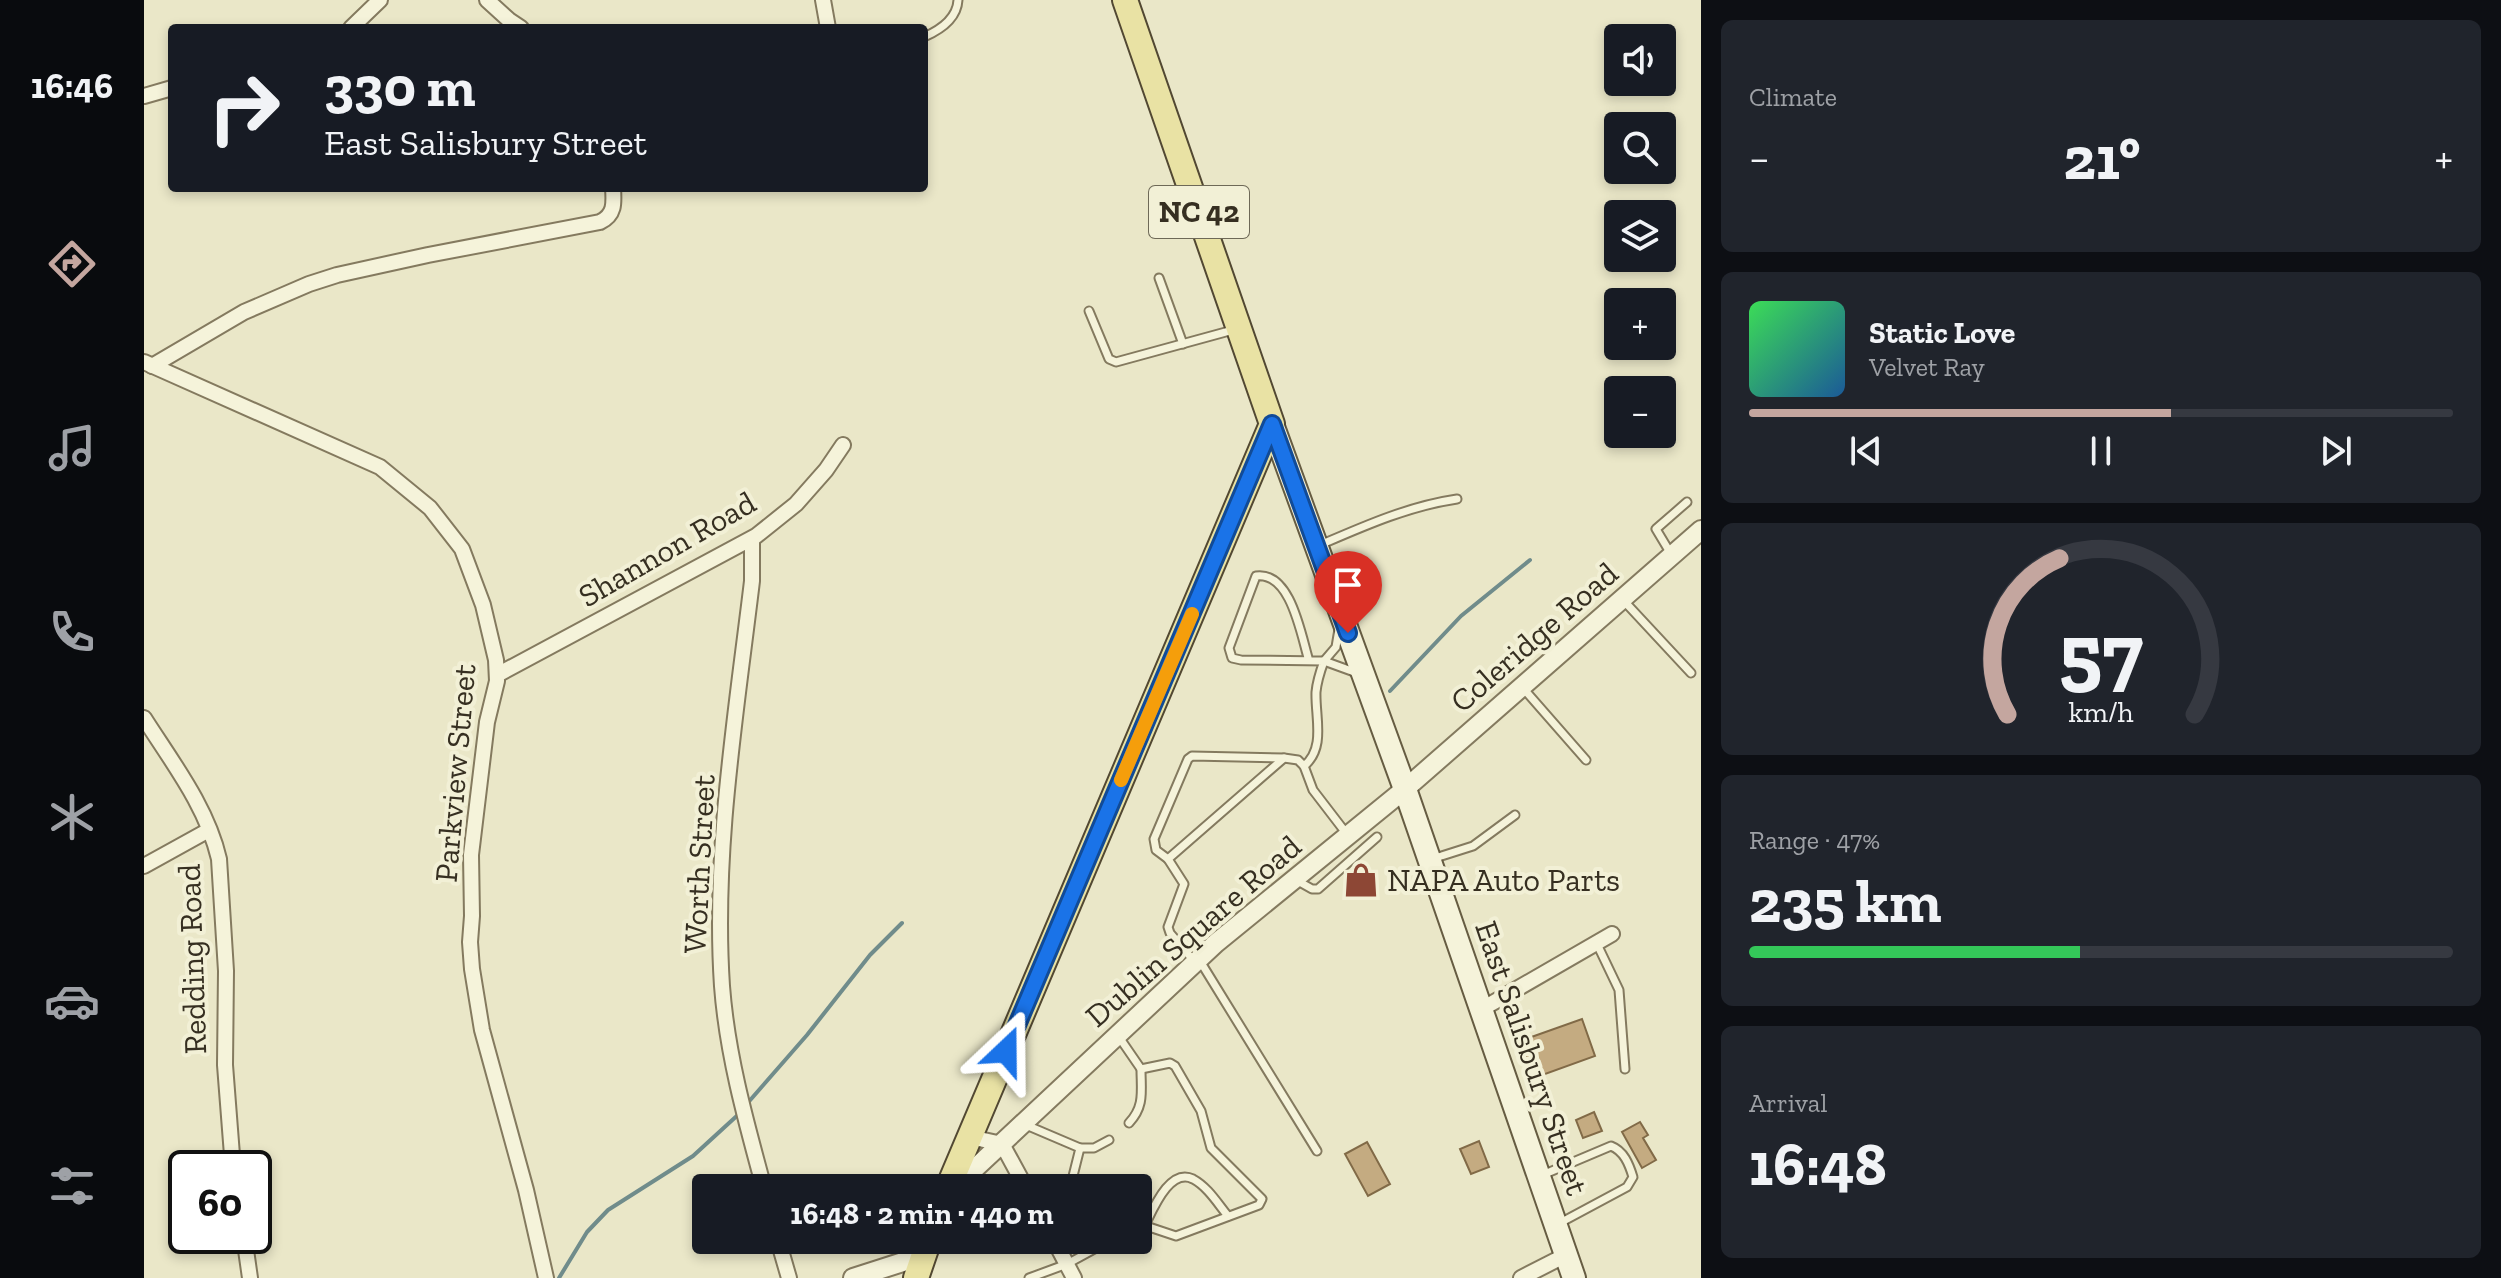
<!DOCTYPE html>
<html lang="en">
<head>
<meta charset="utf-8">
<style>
	:root { --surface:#171b24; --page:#20242c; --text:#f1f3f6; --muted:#9ea1a6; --line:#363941; --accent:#c4a69f }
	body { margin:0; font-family:"Zilla Slab",serif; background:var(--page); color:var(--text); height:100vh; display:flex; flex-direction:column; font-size:30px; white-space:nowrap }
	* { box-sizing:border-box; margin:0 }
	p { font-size:26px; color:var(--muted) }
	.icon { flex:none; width:44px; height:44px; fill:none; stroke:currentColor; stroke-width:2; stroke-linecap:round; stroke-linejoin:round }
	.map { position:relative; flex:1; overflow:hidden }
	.sheet { display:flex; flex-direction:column; gap:20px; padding:20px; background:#0d0f14; width:800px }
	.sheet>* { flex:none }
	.top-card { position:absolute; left:24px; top:24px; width:760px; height:168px; border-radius:8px; box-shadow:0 4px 12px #0003; background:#171b24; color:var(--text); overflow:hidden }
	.fabs { position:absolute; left:1460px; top:24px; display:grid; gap:16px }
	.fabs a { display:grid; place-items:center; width:72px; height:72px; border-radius:8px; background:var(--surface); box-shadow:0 4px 12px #0003; font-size:40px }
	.speed { position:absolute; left:24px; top:1150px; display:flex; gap:16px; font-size:40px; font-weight:700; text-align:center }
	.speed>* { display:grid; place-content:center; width:104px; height:104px; border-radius:50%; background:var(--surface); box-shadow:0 4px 12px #0003; line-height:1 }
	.speed .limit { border:4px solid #111; border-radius:12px; background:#fff; color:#111 }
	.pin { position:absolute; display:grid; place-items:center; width:68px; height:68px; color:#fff; margin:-82px -34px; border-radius:50% 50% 50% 0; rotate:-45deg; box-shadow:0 0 8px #0007 }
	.pin .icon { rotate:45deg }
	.me { position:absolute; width:88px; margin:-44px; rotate:23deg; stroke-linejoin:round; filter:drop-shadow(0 0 6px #0008) }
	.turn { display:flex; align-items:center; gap:28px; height:168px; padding:0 24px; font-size:36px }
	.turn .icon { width:104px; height:104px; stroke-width:2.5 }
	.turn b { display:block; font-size:56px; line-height:68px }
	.big { font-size:60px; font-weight:700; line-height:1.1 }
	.sheet .tile { flex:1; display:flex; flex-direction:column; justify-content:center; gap:12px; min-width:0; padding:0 28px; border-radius:12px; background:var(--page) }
	.sheet .dial { align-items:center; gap:0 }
	.dial svg { height:208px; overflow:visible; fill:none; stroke:var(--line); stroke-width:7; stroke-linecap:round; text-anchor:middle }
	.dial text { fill:var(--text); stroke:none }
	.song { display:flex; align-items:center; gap:24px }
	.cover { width:96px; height:96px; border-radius:12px; background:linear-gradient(135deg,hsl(130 70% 55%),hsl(210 70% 35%)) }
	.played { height:8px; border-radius:4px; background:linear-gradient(90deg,var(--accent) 60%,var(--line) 60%) }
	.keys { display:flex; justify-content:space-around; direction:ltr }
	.heat { display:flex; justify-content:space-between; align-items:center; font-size:44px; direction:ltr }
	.charge { height:12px; border-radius:6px; background:linear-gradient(90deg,#34c759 47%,var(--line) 0) }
	.trip { position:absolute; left:548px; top:1174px; width:460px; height:80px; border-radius:8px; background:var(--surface); box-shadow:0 4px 12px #0003; font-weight:700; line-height:80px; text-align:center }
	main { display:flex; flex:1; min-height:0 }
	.dock { display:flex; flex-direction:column; width:144px; justify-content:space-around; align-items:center; background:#090b0e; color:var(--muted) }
	.dock .icon { width:56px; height:56px }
	.dock .current { color:var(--accent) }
	.dock b { font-size:36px; color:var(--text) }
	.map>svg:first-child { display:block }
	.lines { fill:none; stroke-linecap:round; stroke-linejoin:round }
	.stream { stroke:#708c8b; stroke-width:4 }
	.building { fill:#c4ab81; stroke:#816a47; stroke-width:2 }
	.service-casing { stroke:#847a5f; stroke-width:11 }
	.minor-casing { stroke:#847a5f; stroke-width:18 }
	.tertiary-casing { stroke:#847a5f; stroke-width:22 }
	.secondary-casing { stroke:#665c42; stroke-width:26 }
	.primary-casing { stroke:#524832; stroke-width:28 }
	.service { stroke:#f5f3da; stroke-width:7 }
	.minor { stroke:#f5f3da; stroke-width:14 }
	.tertiary { stroke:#f5f3da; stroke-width:18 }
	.secondary { stroke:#f5f3da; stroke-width:22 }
	.primary { stroke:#e9e2a4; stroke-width:24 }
	.route-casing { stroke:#114b97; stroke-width:20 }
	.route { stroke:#1a73e8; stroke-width:14 }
	.slow { stroke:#f59e0b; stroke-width:14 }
	.labels { text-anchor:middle; stroke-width:8; stroke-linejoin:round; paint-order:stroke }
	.shield { fill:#f2f0d6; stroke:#6e6957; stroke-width:2 }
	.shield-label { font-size:30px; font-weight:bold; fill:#362f21 }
	.street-label { font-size:32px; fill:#362f21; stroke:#f2f0d6 }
	.poi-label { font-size:32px; fill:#362f21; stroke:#f2f0d6; text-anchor:start }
</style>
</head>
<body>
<main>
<nav class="dock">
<b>16:46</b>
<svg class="icon current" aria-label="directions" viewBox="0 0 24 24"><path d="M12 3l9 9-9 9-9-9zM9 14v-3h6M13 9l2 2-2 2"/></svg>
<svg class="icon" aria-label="music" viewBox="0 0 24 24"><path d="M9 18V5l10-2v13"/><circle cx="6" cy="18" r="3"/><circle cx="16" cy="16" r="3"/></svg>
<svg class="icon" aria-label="phone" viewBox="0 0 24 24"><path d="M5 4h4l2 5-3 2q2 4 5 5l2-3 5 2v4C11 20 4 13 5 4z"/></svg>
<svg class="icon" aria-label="climate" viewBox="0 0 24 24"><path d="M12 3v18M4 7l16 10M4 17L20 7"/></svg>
<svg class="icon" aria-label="car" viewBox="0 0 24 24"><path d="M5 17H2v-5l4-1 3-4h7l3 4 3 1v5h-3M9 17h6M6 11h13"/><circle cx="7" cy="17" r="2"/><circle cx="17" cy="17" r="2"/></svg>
<svg class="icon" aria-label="filters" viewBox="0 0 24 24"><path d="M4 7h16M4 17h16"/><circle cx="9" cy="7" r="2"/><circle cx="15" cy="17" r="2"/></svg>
</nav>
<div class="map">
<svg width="1557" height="1278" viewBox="0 0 1557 1278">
	<rect width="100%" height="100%" fill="#eae7c8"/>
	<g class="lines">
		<g class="stream">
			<path d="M1246 691 1317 616 1386 560"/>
			<path d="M601 1106 663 1035 726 955 758 923"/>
			<path d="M415 1278 443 1232 464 1210 549 1156 596 1113"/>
		</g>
	</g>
	<g class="building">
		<path d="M1438 1019 1451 1056 1390 1078 1376 1041Z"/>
		<path d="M1450 1112 1458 1131 1439 1138 1432 1120Z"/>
		<path d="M1496 1122 1504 1135 1499 1138 1512 1160 1498 1168 1478 1132Z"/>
		<path d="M1335 1141 1345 1167 1327 1174 1316 1149Z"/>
		<path d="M1223 1142 1246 1184 1224 1196 1201 1154Z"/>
	</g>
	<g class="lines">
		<g class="service-casing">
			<g id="service">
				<path d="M780 37C796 30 813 19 814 0"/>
				<path d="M1015 278 1039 344"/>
				<path d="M945 311 965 359 972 362 1089 330"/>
				<path d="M1176 545C1220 526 1265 506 1313 499"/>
				<path d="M1527 554 1512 529 1543 502"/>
				<path d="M1480 601 1547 673"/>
				<path d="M1195 629 1192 647 1180 661 1213 673"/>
				<path d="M1379 688 1442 760"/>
				<path d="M1160 766C1182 748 1171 717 1172 692 1173 681 1176 672 1180 661L1097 660 1088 658 1085 648 1112 576C1147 571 1157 635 1165 661"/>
				<path d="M1024 859 1012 850 1010 839 1044 759 1048 756 1140 758"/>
				<path d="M1288 859 1329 846 1371 815"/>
				<path d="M1152 880 1168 889H1174L1233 837"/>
				<path d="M1453 944 1475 990 1481 1069"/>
				<path d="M1050 961 1026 933 1024 927 1040 884 1024 859 1140 758 1154 760 1160 766 1169 790 1202 833"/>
				<path d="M1056 961 1173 1151"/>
				<path d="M975 1037 997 1069 1026 1063 1031 1066 1057 1111 1067 1148 1118 1199 1115 1205 1032 1236 1005 1227H994"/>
				<path d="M985 1123C1001 1106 997 1091 997 1069"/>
				<path d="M882 1125 936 1148 926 1188"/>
				<path d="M936 1148H950L965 1140"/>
				<path d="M1396 1176 1467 1146C1480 1151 1485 1164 1489 1177L1483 1187 1414 1224"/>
				<path d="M1000 1227C1008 1212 1025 1167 1049 1179 1064 1187 1074 1204 1084 1216"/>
				<path d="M885 1278 923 1264 967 1240"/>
			</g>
		</g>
		<g class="minor-casing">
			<g id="minor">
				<path d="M343 0 365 20 377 28"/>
				<path d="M679 0 684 28"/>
				<path d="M207 28 236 0"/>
				<path d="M0 96 28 88"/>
				<path d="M0 362 236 467 286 508 318 549 339 605 352 660 353 681 343 722 327 855 328 916 326 942 328 969 338 1030 382 1190 402 1278"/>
				<path d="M8 366 100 312 165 284 193 275 284 255 456 222C471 215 470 203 469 188"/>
				<path d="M608 539V581C592 715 569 851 578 986 583 1054 602 1122 620 1188"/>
				<path d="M353 675 612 536 652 504 682 470 699 445"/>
				<path d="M0 718C28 762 63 807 75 859L82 971 81 1065 89 1168"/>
				<path d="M0 866 65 830"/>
				<path d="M1338 1009 1468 934"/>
				<path d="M826 1137 858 1144 882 1188"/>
				<path d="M100 1236 106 1278"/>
				<path d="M634 1240 645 1278"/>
				<path d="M910 1240 930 1278"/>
				<path d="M1377 1278 1422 1255"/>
			</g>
		</g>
		<g class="tertiary-casing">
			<g id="tertiary">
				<path d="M810 1188 1072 943 1261 789 1557 530"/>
				<path d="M709 1278 765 1260H779"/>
			</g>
		</g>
		<g class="secondary-casing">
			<path id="secondary" d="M1128 424 1261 789 1430 1278"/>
		</g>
		<g class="primary-casing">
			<g id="primary">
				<path d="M804 1188 1128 424 981 0"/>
				<path d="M772 1278 785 1240"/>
			</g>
		</g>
		<use href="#service" class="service"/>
		<use href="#minor" class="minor"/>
		<use href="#tertiary" class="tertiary"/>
		<use href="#secondary" class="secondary"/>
		<use href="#primary" class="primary"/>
	</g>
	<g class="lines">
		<g class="route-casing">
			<path id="route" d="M862 1051 1128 424 1204 633"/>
		</g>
		<use href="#route" class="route"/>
		<path class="slow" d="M977 780 1048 614"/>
	</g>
	<defs>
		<g id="shop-bare" transform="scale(2.76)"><path d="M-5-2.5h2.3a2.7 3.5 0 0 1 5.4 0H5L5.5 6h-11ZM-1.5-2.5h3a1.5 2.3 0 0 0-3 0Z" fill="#8d4735" stroke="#f2f0d6" stroke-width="2.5" paint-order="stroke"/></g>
	</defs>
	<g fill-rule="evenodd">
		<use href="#shop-bare" x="1217" y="880"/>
	</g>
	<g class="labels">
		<rect class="shield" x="1005" y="186" width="100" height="52" rx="6"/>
		<g class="shield-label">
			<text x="1055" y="222">NC 42</text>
		</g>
		<g class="street-label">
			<text transform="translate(523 549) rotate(-30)" y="11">Shannon Road</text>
			<text transform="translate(1390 637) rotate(-41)" y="11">Coleridge Road</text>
			<text transform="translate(311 773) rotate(-85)" y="11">Parkview Street</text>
			<text transform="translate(555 864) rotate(-87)" y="11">Worth Street</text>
			<text transform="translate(1049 931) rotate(-41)" y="11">Dublin Square Road</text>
			<text transform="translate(48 959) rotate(-92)" y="11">Redding Road</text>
			<text transform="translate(1388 1058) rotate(71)" y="11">East Salisbury Street</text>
		</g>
		<g class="poi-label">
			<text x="1243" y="891">NAPA Auto Parts</text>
		</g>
	</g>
</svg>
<div class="fabs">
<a><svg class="icon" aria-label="sound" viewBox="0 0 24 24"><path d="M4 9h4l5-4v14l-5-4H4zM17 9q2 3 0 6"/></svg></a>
<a><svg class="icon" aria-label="search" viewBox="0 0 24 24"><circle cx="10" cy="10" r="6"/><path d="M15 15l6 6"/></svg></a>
<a><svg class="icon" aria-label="layers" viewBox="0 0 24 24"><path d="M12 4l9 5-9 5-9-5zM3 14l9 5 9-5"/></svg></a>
<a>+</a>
<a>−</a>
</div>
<div class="speed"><div class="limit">60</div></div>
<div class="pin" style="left:1204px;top:633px;background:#d93025"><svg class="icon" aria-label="arrive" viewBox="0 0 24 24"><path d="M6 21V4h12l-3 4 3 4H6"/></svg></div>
<svg class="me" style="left:862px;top:1051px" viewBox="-20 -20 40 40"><path d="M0-17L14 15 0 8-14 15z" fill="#1a73e8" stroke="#fff" stroke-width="4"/></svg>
<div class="trip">16:48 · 2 min · 440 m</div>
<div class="top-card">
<div class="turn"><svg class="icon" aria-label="right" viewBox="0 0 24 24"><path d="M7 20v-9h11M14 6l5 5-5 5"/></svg><div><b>330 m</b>East Salisbury Street</div></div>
</div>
</div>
<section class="sheet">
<div class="tile"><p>Climate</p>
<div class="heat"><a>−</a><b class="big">21°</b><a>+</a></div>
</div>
<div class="tile">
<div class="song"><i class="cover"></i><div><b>Static Love</b><p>Velvet Ray</p></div></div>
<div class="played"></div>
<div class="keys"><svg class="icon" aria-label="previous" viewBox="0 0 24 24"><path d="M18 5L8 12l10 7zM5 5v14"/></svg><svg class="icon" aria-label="pause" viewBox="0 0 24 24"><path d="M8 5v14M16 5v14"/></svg><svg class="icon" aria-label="next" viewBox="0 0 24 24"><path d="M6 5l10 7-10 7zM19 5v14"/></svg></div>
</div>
<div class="tile dial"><svg viewBox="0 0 100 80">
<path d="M14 69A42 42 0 1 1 86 69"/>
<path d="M14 69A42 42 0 0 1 34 9" stroke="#c4a69f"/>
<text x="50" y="56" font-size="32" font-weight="700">57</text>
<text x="50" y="72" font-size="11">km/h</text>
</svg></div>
<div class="tile"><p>Range · 47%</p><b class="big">235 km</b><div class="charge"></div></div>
<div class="tile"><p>Arrival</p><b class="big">16:48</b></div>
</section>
</main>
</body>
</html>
